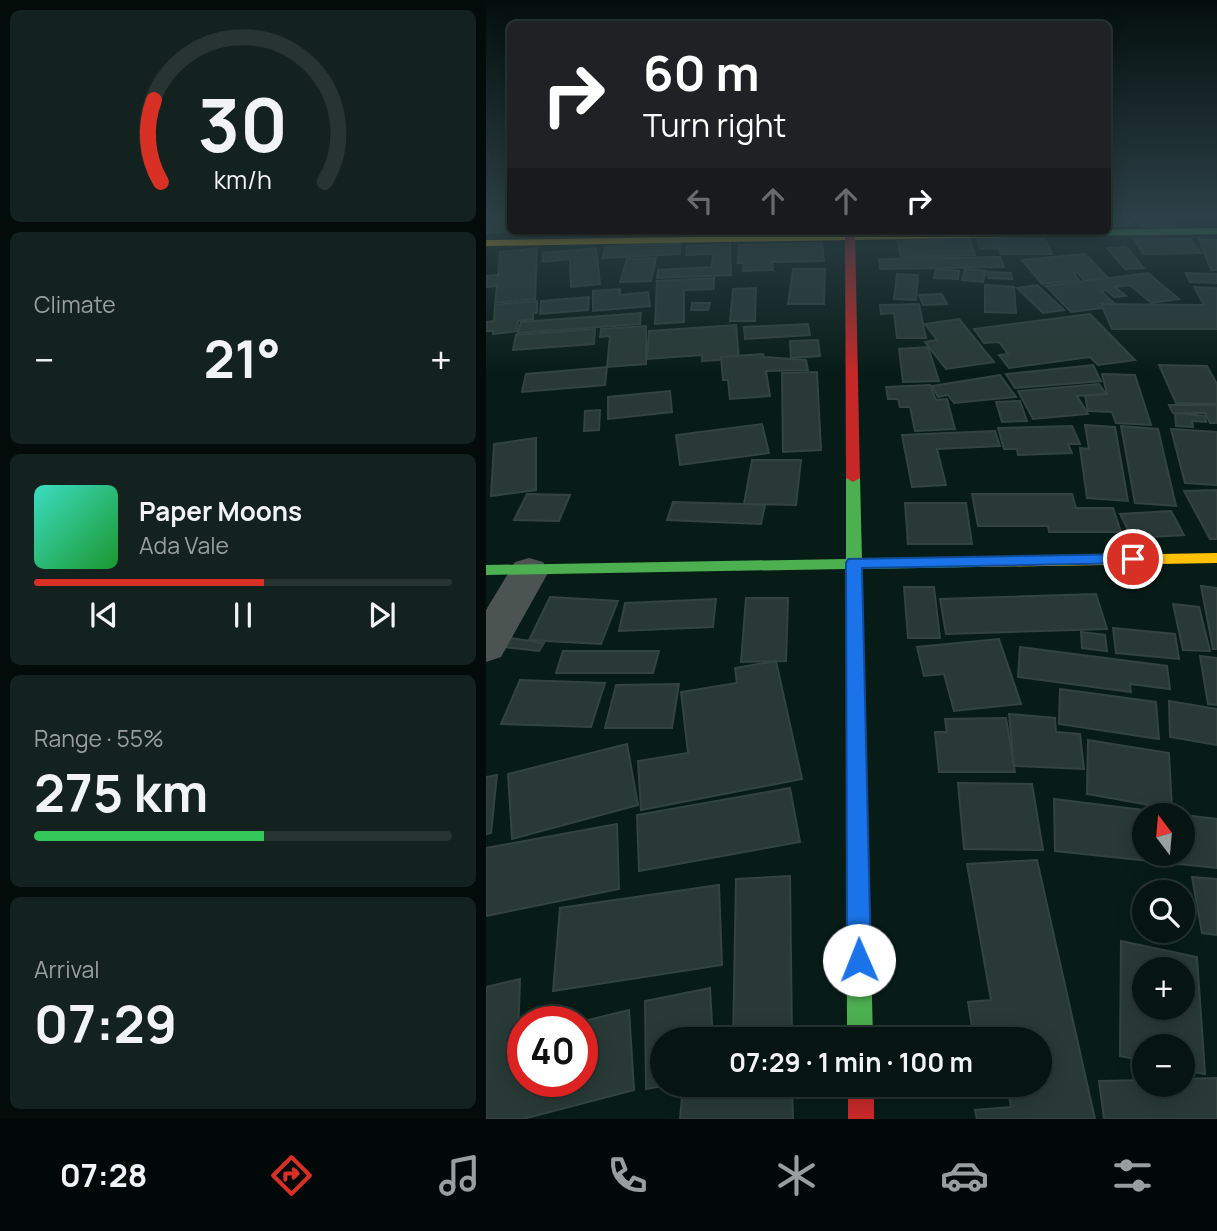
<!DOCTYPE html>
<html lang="en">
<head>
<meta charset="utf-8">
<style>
	:root { --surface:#061511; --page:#14221f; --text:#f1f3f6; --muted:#989f9f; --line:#273431; --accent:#d93025 }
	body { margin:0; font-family:Manrope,sans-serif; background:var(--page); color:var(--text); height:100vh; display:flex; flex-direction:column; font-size:26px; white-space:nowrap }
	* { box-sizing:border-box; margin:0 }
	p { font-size:23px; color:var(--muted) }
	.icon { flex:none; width:38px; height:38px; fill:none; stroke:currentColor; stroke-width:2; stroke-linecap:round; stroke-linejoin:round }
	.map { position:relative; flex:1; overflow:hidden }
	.drawer { display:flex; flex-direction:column; gap:10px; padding:10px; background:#030c09; width:486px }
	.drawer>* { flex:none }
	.top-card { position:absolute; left:21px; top:21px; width:604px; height:214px; border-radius:10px; box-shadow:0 4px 18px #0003,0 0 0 2px var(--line); background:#202124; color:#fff; overflow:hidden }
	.needle { width:46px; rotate:344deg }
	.controls { position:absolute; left:646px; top:803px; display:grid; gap:14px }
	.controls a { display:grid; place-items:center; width:63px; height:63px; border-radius:50%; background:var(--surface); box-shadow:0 4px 18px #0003,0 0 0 2px var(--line); font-size:35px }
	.speed { position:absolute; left:21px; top:1006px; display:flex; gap:14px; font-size:35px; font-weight:700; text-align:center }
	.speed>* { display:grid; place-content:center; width:91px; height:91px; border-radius:50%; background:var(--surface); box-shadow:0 4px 18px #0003,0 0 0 2px var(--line); line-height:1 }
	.speed .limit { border:10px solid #d22; background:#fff; color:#111 }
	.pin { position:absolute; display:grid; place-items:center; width:60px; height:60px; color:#fff; margin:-30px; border:4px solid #fff; border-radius:50%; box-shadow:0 2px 7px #0007 }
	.me { position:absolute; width:77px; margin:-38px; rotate:359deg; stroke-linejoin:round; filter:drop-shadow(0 0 5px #0008) }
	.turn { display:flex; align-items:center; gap:24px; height:147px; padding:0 21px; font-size:32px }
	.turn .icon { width:91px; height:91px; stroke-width:2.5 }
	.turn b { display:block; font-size:49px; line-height:60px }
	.lanes { display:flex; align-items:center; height:66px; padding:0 21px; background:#0003; justify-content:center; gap:35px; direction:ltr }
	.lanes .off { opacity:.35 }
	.big { font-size:52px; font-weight:700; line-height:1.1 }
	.drawer .card { flex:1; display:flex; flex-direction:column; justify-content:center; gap:10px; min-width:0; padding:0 24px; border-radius:10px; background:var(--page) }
	.drawer .dial { align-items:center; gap:0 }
	.dial svg { height:182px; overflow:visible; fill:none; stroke:var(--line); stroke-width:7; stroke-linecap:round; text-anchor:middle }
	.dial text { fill:var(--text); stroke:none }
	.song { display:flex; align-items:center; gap:21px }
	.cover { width:84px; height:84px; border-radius:10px; background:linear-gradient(135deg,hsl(170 70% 55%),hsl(130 70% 35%)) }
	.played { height:7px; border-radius:4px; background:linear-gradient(90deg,var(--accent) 55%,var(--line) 55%) }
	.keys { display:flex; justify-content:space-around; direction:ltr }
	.heat { display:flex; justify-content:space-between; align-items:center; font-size:38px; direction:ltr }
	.charge { height:10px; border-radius:5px; background:linear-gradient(90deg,#34c759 55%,var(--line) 0) }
	.trip { position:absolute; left:164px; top:1027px; width:402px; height:70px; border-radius:35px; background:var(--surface); box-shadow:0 4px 18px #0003,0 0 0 2px var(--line); font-weight:700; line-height:70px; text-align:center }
	.dock { display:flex; height:112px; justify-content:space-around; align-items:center; background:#020807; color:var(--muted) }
	.dock .icon { width:49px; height:49px }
	.dock .selected { color:var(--accent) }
	.dock b { font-size:32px; color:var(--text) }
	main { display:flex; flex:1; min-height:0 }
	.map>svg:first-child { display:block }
	.building { fill:#293a36; stroke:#33443f; stroke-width:2; fill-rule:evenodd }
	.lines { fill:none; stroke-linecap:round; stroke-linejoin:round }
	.street { fill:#4c5452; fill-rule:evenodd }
	.fast { fill:#4caf50; fill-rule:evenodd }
	.slow { fill:#ffc107; fill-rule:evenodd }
	.jam { fill:#c62828; fill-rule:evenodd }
	.route { fill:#1a73e8; stroke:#114b97; stroke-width:2 }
</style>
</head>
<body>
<main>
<section class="drawer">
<div class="card dial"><svg viewBox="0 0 100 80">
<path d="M14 69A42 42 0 1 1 86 69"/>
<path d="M14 69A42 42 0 0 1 11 33" stroke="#d93025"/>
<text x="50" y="56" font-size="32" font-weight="700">30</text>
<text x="50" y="72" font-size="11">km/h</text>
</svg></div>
<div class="card"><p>Climate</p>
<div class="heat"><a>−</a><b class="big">21°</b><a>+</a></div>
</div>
<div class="card">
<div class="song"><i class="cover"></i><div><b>Paper Moons</b><p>Ada Vale</p></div></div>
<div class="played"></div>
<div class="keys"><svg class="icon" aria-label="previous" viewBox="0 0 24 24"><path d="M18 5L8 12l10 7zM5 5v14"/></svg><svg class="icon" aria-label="pause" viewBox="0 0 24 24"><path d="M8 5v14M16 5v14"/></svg><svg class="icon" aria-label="next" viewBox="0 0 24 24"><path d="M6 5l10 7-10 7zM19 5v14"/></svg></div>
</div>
<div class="card"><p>Range · 55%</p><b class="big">275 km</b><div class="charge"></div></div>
<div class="card"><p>Arrival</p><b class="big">07:29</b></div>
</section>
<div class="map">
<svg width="731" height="1119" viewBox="0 0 731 1119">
	<rect width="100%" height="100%" fill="#081c17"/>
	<g class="building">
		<path d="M7 216H24V231H50L0 233V226Z"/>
		<path d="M621 216H639L646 225 621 226Z"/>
		<path d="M646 216H680L690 226 655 227Z"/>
		<path d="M483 239 489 255 415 257 411 241Z"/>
		<path d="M491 239H559L566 254H515L513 248 495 249Z"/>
		<path d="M648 239H704L715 253 657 254Z"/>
		<path d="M713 239 731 240V270H725Z"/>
		<path d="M194 243V254L117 258 119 247Z"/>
		<path d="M336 243 338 261 286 262 287 270 257 271 258 263H252L253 245Z"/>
		<path d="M244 244 245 275 171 278 172 270 226 267 227 254 200 255 201 246Z"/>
		<path d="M640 247 658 268 639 269 621 248Z"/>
		<path d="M51 248 49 299 9 303 11 286 0 287 1 276 12 275 14 252Z"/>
		<path d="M110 248 114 284 85 287 84 259 57 262V253Z"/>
		<path d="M599 254 622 278 598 280 591 272 587 273 593 280 556 284 536 260Z"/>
		<path d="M514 257 518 267 394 269 393 259Z"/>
		<path d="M170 258 165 281 134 282 141 259Z"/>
		<path d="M307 269H339L338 304H302Z"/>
		<path d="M450 269 473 271 472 279 448 278Z"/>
		<path d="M479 269 500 271 497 282 476 280Z"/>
		<path d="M502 272 525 273 526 279 502 278Z"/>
		<path d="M662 273 693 299 665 303 644 285 629 287 640 296 628 297 620 290 615 291 631 306 585 312 560 286Z"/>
		<path d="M700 273 731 274V283L704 282Z"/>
		<path d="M411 274 432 275 430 300 408 299Z"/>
		<path d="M228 278V289L198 290V322L169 324 171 281Z"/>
		<path d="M499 285 528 287 530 313 499 312Z"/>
		<path d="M551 285 578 310 557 313 531 288Z"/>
		<path d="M708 287 731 288V329H626L615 304 718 305Z"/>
		<path d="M270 288 269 321H244L247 289Z"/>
		<path d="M134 289V295L162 292 164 306 107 311V291Z"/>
		<path d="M456 294 461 304 437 305 433 295Z"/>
		<path d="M103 297 102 310 54 314 55 301Z"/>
		<path d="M51 301V313H47V319L32 321 31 331 7 334V331H0V322L8 321 9 305Z"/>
		<path d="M206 303H224L222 310H205Z"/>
		<path d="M433 304 440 338H411L408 313 395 314 394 305Z"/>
		<path d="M155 313 154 324 32 333 35 322Z"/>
		<path d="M604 314 649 360 612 365 604 357 523 368 513 355 522 354 513 342 498 343 488 329Z"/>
		<path d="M473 319 508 362 460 369 439 342 451 340 439 324Z"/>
		<path d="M322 324 324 335 259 339 258 327Z"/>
		<path d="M250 325 253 359 216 361V355L161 359 163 331Z"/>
		<path d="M160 326V364L121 367 124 336 114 337 115 329Z"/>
		<path d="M109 329 108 344 27 350 30 335Z"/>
		<path d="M332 340 334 356 305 358 304 341Z"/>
		<path d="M442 347 453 381 417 382 413 349Z"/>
		<path d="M277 354 278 357 320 360 322 370 280 371 284 396 244 399 242 380H237L235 357Z"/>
		<path d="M607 365 615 381 529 388 520 374Z"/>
		<path d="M673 365 721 366 731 384V404L690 403Z"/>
		<path d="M121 367 119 385 36 392 40 374Z"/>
		<path d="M331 372 335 450 297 452 296 373Z"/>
		<path d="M616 374 649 375 665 425 630 423 626 412 602 411 599 396 621 394Z"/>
		<path d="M514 375 530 397 468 403 462 395 452 397 446 386Z"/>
		<path d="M613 384 620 394 591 396 602 414 547 419 532 391Z"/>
		<path d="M444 385 450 400 461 399 469 429 429 431 424 407H414L412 399H402L400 387Z"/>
		<path d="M184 391 186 412 122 419V397Z"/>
		<path d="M534 401 541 421 516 422 510 402Z"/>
		<path d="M683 405H731V423H724L719 413H687Z"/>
		<path d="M114 410 113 430 98 431 99 411Z"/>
		<path d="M689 413 719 416 720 422 706 421 707 427 690 426Z"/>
		<path d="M276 424 283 453 194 465 190 435Z"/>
		<path d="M599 425 629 427 642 501 601 498 594 448 603 449Z"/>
		<path d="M586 426 594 444H582L586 453 532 455 531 449H518L512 428Z"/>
		<path d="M635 426 672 429 690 506 649 503Z"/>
		<path d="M685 429 731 432V485L699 483Z"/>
		<path d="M509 431 514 446 451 449 460 485 426 487 416 435Z"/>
		<path d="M50 438V490L5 496 8 444Z"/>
		<path d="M266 460H315L310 505 258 504Z"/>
		<path d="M731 490V539H724L698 491Z"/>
		<path d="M41 494 84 495 73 521 28 520Z"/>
		<path d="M486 494H586L590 508H627L635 532H563L562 526H492Z"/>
		<path d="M187 502 258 504 279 505 275 524 181 520Z"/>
		<path d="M419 503H480L486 544H422Z"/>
		<path d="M685 511 698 535 646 538 634 514Z"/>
		<path d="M715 586 731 588V649H727Z"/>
		<path d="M418 587H448L454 638H422Z"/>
		<path d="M610 594 621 629 460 634 454 599Z"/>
		<path d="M64 597 132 601 115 644 43 640Z"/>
		<path d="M260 598H302L300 661 255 662Z"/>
		<path d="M230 599 227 627 133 631 139 603Z"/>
		<path d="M687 604 713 607 724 651 697 650Z"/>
		<path d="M627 628 689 634 693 659 630 653Z"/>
		<path d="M595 632 619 635 621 651 596 648Z"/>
		<path d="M24 638 58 643 53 651 18 647Z"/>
		<path d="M513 639 535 704 468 711 458 674 438 676 431 647Z"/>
		<path d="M534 647 681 666 684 689 644 684 645 692 532 677Z"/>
		<path d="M77 651H173L167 673H70Z"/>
		<path d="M714 656 731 658V705L722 704Z"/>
		<path d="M290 661 316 779 155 810 152 761 202 753 195 692 251 683 249 668Z"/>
		<path d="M34 680 119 683 105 727 15 724Z"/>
		<path d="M193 684 186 728H119L130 685Z"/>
		<path d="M574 689 670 702 673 739 573 724Z"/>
		<path d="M683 701 731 709V745L684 737Z"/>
		<path d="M523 714 569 718 570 732 594 734 598 769 528 766Z"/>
		<path d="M520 718 529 772H453L449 732H461L459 719Z"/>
		<path d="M602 740 683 753 686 809 601 794Z"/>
		<path d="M141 744 152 805 26 839 22 774Z"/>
		<path d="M11 775 5 833 0 834V777Z"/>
		<path d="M472 783 546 784 557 850 478 849Z"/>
		<path d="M304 788 314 842 153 871 151 815Z"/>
		<path d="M568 799 731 819V868L569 851ZM658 816H696V854H658Z"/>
		<path d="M131 824 133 889 0 916V848Z"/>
		<path d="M551 860 609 1119H491L489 1110 525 1107 521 1085H555V1040H488L482 1002 505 1000 481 864Z"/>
		<path d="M304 876 306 1040H247L250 879Z"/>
		<path d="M706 877 731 879V935L716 933Z"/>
		<path d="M233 885 236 965 67 991 74 908Z"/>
		<path d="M635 941 711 957 719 1074 696 1070V1046H658V1061L634 1056ZM658 970H696V1008H658Z"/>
		<path d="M34 979 32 1037 37 1036V1082H96V1022H94L143 1010 148 1090 37 1119H0V987Z"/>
		<path d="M224 988 227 1040H177V1085H182L160 1089 159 1001Z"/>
		<path d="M731 1078V1119H618L613 1081 658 1080V1085H696V1079Z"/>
		<path d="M197 1085H306L307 1119H194Z"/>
	</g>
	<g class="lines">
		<path class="street" d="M43 558 57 562 63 571 15 657 0 662V610L29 562Z"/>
		<g class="fast">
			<path d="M731 228V234L538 237 533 234 538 231Z"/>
			<path d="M367 474 374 478 376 559 493 557 501 562 493 567 376 569 387 1040H361L360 569 0 575V565L360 559V478Z"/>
		</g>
		<g class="slow">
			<path d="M541 232V236L538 237 0 246V240Z"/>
			<path d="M731 553V563L493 567 485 562 493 557Z"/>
		</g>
		<g class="jam">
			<path d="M359 231H369L374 478 367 482 360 478Z"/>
			<rect x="362" y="1085" width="26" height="34"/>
		</g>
	</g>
	<linearGradient id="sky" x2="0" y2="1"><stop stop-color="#040f0d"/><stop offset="0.58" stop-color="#2c4047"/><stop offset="1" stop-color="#2c4047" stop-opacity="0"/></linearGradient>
	<rect width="731" height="373" fill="url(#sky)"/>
	<path class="route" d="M647 554 652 556 655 559 652 563 376 568 385 960 382 968 373 972 365 968 361 960 360 563 362 559Z"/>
</svg>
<div class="controls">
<a><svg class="needle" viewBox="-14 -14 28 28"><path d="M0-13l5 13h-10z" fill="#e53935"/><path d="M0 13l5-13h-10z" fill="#989f9f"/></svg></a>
<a><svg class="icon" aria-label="search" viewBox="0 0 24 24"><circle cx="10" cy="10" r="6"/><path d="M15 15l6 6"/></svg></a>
<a>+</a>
<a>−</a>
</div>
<div class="speed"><div class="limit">40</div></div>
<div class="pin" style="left:647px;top:559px;background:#d93025"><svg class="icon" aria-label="arrive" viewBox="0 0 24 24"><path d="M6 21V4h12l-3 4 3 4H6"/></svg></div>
<svg class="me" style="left:373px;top:960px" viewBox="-20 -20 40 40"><circle r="19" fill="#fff"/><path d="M0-13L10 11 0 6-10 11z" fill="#1a73e8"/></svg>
<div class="trip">07:29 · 1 min · 100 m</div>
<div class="top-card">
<div class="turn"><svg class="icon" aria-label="right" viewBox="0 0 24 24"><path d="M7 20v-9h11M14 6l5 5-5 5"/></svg><div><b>60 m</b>Turn right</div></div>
<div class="lanes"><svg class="icon off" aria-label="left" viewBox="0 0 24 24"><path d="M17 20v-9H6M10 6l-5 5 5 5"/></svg><svg class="icon off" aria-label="ahead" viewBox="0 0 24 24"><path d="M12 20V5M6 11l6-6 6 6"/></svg><svg class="icon off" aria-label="ahead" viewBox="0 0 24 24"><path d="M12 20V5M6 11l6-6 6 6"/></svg><svg class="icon" aria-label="right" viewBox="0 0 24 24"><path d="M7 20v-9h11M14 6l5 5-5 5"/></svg></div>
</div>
</div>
</main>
<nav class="dock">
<b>07:28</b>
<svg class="icon selected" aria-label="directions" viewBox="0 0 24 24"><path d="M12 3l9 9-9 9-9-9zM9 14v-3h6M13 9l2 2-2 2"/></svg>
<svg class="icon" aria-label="music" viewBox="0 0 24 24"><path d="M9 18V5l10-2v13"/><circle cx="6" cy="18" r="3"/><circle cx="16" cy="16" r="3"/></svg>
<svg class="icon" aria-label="phone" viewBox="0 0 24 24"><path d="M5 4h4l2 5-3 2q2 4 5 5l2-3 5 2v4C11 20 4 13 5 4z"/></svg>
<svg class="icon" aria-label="climate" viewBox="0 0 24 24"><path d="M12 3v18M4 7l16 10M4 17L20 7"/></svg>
<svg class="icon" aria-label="car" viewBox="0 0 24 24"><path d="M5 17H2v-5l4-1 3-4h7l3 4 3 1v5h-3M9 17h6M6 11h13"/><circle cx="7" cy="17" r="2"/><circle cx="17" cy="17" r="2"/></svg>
<svg class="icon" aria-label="filters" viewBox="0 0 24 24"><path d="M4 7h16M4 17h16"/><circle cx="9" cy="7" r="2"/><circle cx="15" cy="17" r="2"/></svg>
</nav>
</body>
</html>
